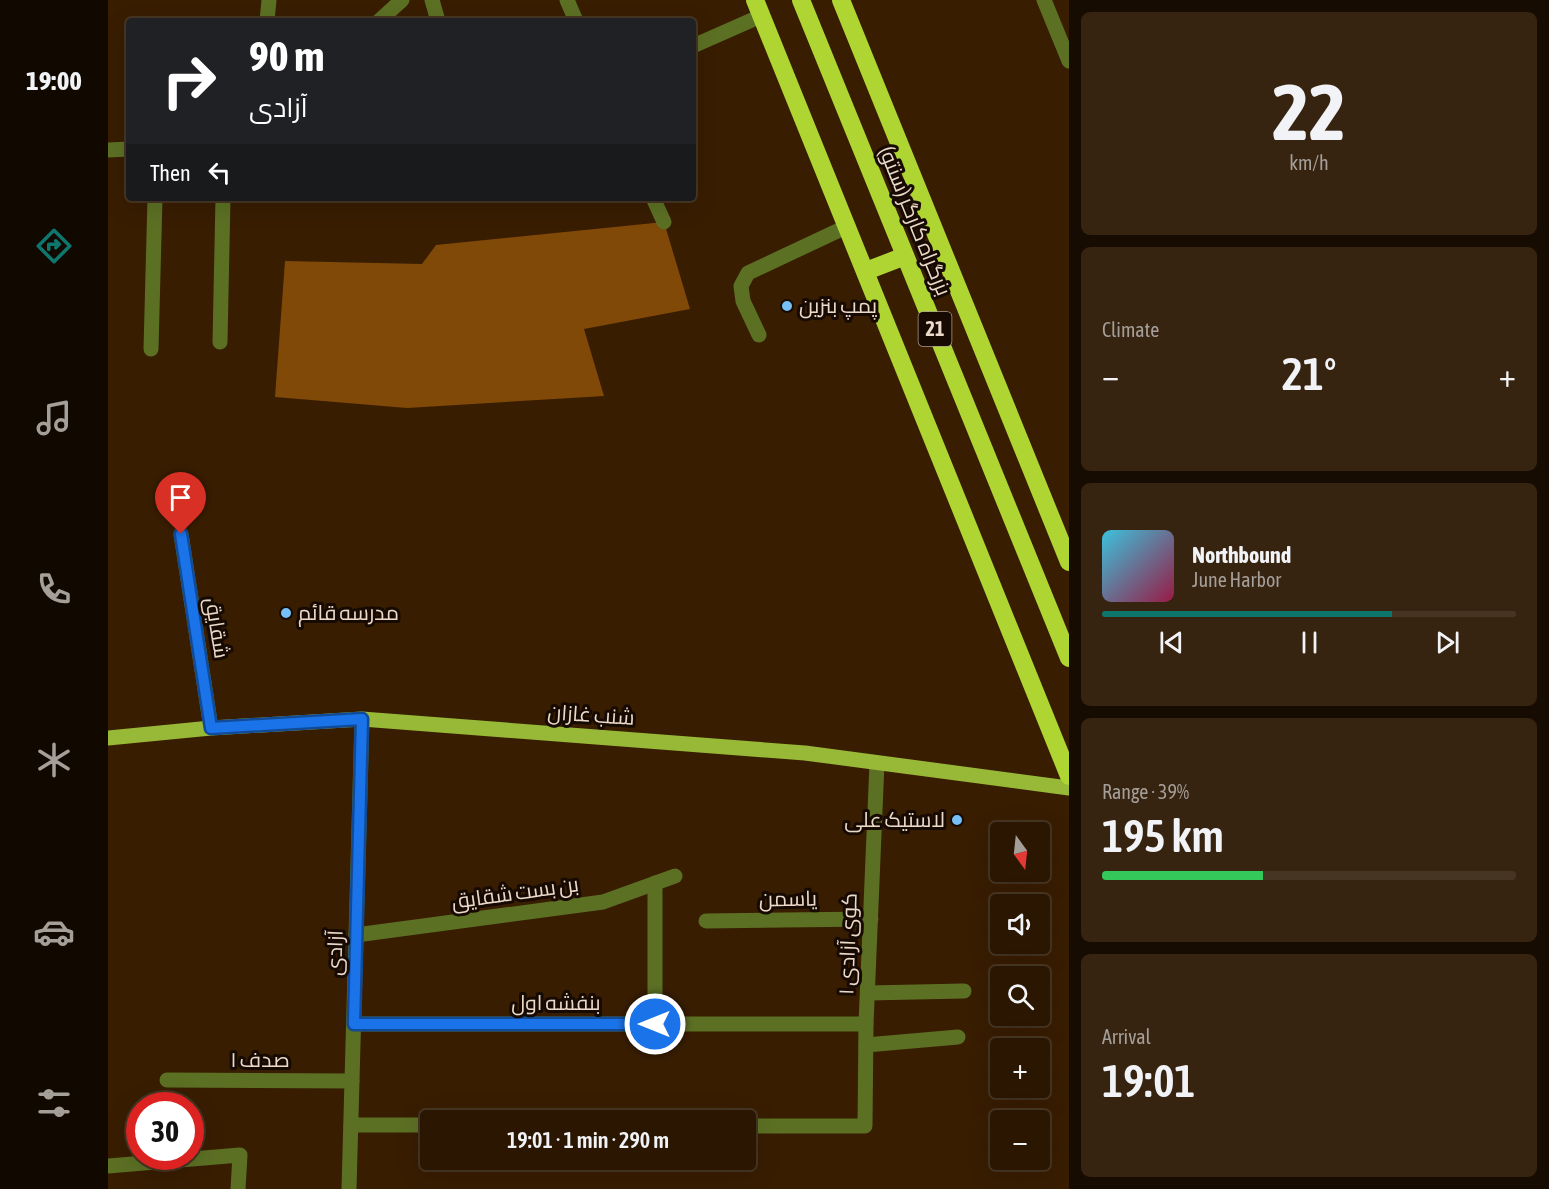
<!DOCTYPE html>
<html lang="en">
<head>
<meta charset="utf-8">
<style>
	:root { --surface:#2a1601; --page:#362310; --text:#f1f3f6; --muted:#a59f99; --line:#463523; --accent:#0f766e }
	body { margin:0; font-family:"Asap Condensed",Cairo,sans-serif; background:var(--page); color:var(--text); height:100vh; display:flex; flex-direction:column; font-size:22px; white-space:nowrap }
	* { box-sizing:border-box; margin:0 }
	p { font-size:20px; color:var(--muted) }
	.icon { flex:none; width:33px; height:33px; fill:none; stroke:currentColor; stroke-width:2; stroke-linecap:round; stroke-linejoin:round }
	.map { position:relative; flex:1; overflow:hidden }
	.sheet { display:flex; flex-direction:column; gap:12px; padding:12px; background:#170c01; width:480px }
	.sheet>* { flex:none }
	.hud { position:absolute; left:18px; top:18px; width:570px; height:183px; border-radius:6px; box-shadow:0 6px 24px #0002,0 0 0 2px var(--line); background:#202124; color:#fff; overflow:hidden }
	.needle { width:39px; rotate:165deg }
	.fabs { position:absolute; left:882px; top:822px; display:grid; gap:12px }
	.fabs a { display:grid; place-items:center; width:60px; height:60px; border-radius:6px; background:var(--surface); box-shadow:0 6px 24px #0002,0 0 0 2px var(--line); font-size:30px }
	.speed { position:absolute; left:18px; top:1092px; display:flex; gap:12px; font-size:30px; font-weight:700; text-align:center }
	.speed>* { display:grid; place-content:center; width:78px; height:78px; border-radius:50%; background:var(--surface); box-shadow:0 6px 24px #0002,0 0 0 2px var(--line); line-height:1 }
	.speed .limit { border:9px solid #d22; background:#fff; color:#111 }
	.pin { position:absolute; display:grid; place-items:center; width:51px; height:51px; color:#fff; margin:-62px -26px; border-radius:50% 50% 50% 0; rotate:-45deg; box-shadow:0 0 6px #0007 }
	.pin .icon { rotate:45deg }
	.me { position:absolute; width:66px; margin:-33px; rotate:270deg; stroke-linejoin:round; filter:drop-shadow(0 0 4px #0008) }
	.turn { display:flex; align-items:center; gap:21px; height:126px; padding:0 24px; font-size:27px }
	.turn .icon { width:78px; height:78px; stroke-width:2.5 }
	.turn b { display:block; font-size:42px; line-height:51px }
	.then { display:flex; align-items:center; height:57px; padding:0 24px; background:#0003; gap:12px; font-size:22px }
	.big { font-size:45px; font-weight:600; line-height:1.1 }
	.sheet .card { flex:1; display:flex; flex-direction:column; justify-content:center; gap:9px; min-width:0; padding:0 21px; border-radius:9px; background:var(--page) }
	.sheet .dial { align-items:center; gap:0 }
	.dial b { font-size:78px; line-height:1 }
	.song { display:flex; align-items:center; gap:18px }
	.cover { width:72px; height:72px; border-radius:9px; background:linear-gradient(135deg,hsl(190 70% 55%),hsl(340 70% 35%)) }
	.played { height:6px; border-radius:3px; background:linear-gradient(90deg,var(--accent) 70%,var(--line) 70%) }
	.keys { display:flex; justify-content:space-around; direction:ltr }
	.heat { display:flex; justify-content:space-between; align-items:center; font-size:33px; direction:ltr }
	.charge { height:9px; border-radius:4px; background:linear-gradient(90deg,#34c759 39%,var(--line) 0) }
	.trip { position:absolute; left:312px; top:1110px; width:336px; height:60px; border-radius:6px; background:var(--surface); box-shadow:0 6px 24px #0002,0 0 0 2px var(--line); font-weight:600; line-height:60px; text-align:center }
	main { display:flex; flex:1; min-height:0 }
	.dock { display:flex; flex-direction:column; width:108px; justify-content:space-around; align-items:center; background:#110900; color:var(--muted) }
	.dock .icon { width:42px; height:42px }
	.dock .on { color:var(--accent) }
	.dock b { font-size:27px; color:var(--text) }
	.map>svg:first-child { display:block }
	.forest { fill:#804908 }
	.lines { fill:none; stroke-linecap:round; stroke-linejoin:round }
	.minor { stroke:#5c7024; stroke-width:15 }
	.major { stroke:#98b837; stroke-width:15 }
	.highway { stroke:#afd532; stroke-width:18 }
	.route-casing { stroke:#114b97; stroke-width:15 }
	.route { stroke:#1a73e8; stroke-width:10 }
	.poi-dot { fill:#77c0f7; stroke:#160a02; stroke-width:2 }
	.labels { text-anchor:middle; stroke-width:6; stroke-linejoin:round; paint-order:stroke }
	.shield { fill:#160a02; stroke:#ab9b8d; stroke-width:1.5 }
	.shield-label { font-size:20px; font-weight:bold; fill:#ebd9c9 }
	.street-label { font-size:21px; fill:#ebd9c9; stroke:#160a02 }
	.poi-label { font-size:21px; fill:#ebd9c9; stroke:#160a02; text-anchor:start }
</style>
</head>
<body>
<main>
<nav class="dock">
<b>19:00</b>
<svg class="icon on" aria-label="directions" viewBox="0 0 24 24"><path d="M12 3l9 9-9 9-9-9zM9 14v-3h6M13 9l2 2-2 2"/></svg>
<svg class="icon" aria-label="music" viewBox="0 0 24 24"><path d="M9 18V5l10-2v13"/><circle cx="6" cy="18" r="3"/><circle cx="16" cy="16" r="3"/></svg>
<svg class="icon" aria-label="phone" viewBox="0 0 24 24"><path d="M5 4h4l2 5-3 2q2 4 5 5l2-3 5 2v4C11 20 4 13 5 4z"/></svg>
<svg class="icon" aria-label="climate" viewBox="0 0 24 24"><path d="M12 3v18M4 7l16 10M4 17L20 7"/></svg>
<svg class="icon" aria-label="car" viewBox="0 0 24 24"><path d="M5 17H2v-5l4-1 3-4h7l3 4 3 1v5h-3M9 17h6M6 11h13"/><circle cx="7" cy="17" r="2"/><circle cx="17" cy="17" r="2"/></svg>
<svg class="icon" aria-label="filters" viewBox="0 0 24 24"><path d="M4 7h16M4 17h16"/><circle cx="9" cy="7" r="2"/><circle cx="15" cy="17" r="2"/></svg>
</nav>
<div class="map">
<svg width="961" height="1189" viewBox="0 0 961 1189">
	<rect width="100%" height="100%" fill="#381d01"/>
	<path class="forest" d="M556 222 582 309 476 329 496 396 299 408 167 397 177 261 314 264 328 245Z"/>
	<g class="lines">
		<g class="minor">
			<path d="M324 0 330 21"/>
			<path d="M459 0 468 21"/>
			<path d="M936 0 961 61"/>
			<path d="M159 21 161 0"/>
			<path d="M271 21 294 0"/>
			<path d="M585 46 653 16"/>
			<path d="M0 150 21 149"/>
			<path d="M545 198 556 222"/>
			<path d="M651 335 635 301 633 286 640 273 740 226"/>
			<path d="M112 342 115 198"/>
			<path d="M43 349 47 198"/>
			<path d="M73 534 103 728"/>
			<path d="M598 921 763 919"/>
			<path d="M248 935 495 902 567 876"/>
			<path d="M760 993 856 991"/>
			<path d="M246 1024H758"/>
			<path d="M547 1024V883"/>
			<path d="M758 1045 850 1037"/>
			<path d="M59 1080 244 1081"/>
			<path d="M243 1125H322"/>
			<path d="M638 1126H757L758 1024 769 763"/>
			<path d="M0 1166 132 1155 130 1189"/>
			<path d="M241 1189 254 719"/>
		</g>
		<path class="major" d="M0 738 103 728 254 719 697 753 961 788"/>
		<g class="highway">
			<path d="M647 0 961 776"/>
			<path d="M693 0 961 658"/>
			<path d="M733 0 961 562"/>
			<path d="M758 271 797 256"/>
		</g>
	</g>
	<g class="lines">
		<g class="route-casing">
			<path id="route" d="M73 534 103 728 254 719 246 1024H547"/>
		</g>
		<use href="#route" class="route"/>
	</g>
	<g class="poi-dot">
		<circle cx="679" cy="306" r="6"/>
		<circle cx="178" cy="613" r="6"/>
		<circle cx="849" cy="820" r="6"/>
	</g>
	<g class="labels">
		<rect class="shield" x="810.5" y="312" width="33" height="34" rx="4.5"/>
		<g class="shield-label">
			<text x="827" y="336">21</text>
		</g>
		<g class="street-label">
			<text transform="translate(807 221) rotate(68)" y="7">بزرگراه کارگر (سنتو)</text>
			<text transform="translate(109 628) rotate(81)" y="7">شقایق</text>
			<text transform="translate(483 715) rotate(4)" y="7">شنب غازان</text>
			<text transform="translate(407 893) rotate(-8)" y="7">بن بست شقایق</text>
			<text transform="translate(680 899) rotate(-1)" y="7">یاسمن</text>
			<text transform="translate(740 944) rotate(-88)" y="7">کوی آزادی ۱</text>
			<text transform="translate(227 953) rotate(-88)" y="7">آزادی</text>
			<text x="448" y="1010">بنفشه اول</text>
			<text x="152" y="1067">صدف ۱</text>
		</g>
		<g class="poi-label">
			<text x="691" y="313">پمپ بنزین</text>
			<text x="190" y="620">مدرسه قائم</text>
			<text x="837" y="827" text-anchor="end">لاستیک علی</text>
		</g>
	</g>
</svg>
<div class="fabs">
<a><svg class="needle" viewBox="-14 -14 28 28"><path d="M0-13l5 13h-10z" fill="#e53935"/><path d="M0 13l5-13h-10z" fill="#a59f99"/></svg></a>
<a><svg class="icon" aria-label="sound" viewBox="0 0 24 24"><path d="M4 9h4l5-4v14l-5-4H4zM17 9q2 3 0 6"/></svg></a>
<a><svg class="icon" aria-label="search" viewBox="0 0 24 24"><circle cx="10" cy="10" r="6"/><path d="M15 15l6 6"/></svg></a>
<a>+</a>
<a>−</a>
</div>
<div class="speed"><div class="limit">30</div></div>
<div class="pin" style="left:73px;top:534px;background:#d93025"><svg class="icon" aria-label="arrive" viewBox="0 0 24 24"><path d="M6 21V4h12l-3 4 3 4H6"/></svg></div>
<svg class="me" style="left:547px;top:1024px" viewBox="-20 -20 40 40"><circle r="17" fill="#1a73e8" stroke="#fff" stroke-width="3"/><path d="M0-11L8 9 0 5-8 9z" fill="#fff"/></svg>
<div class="trip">19:01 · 1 min · 290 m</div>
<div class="hud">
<div class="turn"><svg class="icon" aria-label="right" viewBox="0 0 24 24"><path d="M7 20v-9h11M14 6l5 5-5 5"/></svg><div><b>90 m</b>آزادی</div></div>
<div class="then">Then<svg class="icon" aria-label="left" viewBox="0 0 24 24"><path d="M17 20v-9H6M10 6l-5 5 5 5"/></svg></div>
</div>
</div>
<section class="sheet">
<div class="card dial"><b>22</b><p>km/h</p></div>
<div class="card"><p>Climate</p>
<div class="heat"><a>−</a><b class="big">21°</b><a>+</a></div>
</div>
<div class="card">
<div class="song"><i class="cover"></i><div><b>Northbound</b><p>June Harbor</p></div></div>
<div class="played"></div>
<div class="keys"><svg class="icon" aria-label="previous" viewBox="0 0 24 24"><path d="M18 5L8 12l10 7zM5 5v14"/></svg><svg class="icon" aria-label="pause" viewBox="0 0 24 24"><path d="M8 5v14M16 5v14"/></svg><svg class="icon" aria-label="next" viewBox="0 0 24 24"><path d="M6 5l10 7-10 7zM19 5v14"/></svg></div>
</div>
<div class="card"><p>Range · 39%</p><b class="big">195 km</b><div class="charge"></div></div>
<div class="card"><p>Arrival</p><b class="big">19:01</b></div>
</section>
</main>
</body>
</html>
